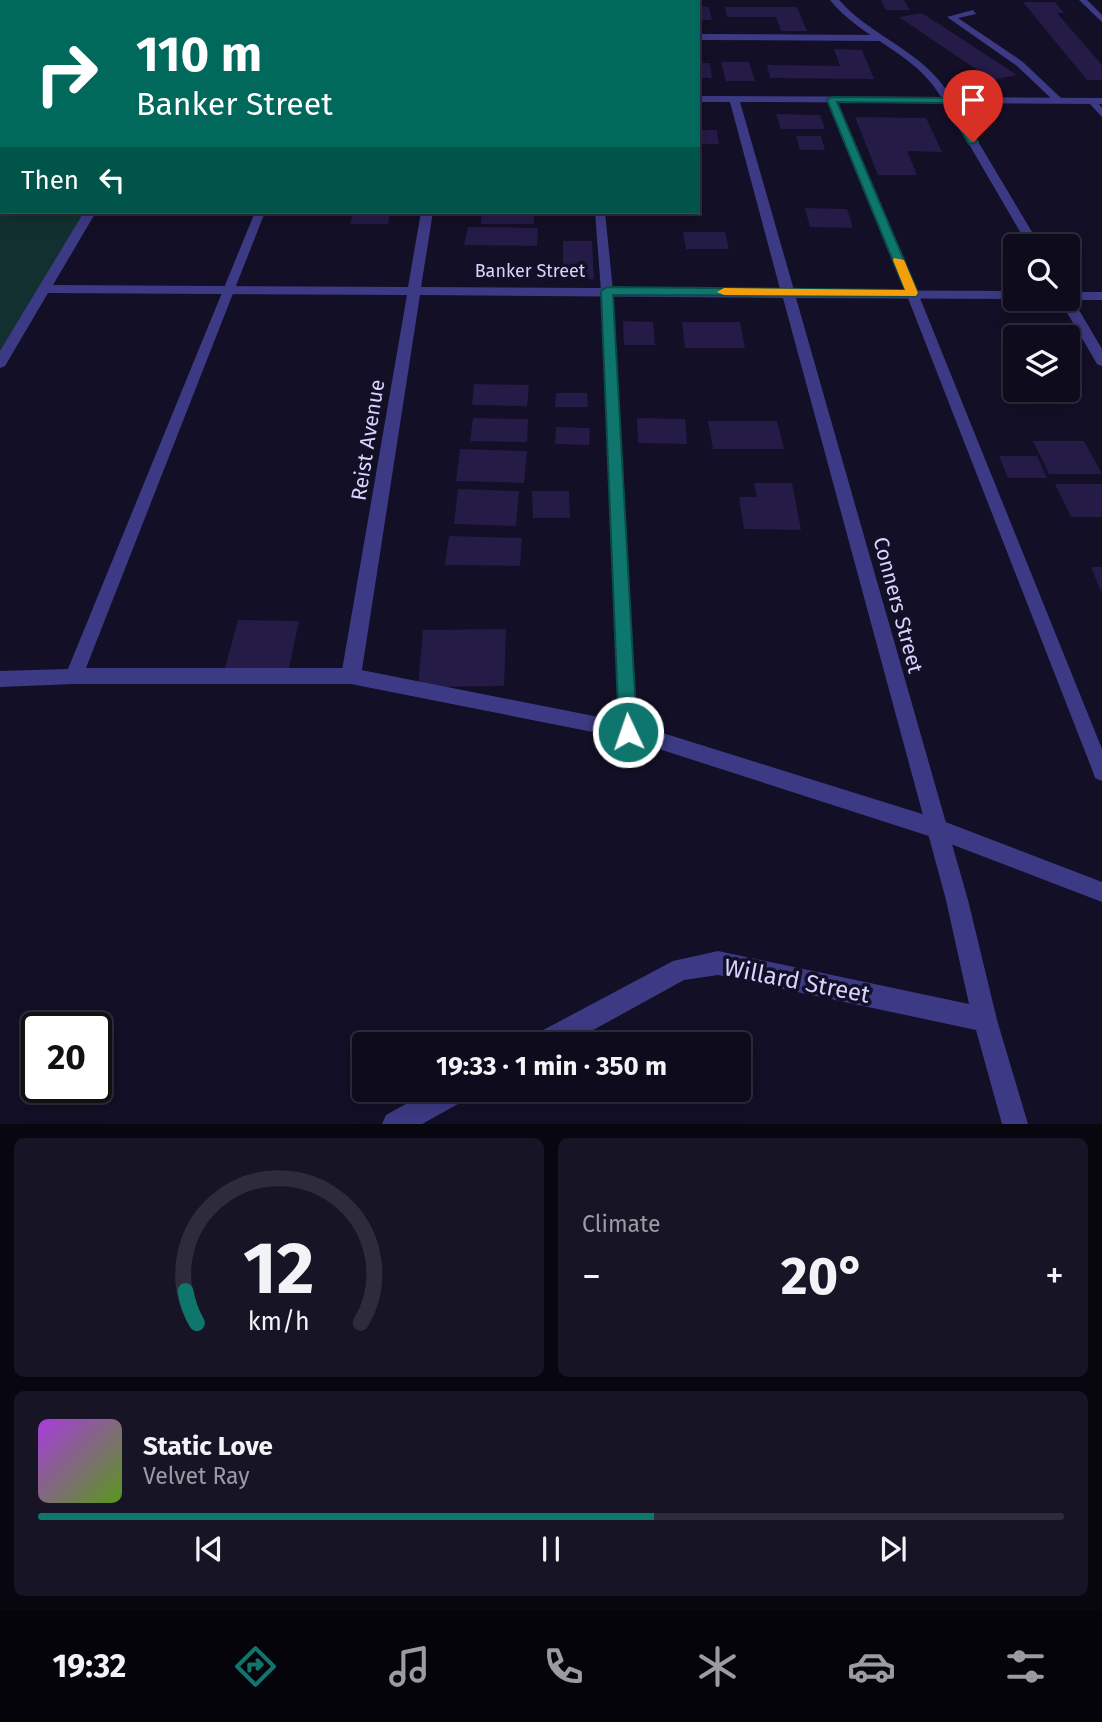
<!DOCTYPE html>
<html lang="en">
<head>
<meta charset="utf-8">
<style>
	:root { --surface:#0e0b1c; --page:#171425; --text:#f1f3f6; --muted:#9b9ba3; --line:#2e2b3b; --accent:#0f766e }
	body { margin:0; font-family:"Fira Sans",sans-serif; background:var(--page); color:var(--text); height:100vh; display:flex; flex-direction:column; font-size:26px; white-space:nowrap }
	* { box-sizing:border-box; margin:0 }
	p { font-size:23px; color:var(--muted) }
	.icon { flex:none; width:38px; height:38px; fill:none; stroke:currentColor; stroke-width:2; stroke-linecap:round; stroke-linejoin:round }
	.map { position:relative; height:1124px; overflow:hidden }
	.side { display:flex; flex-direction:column; gap:14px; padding:14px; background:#08060f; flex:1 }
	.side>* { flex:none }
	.banner { position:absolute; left:0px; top:0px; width:700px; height:214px; box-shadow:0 4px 18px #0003,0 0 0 2px var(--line); background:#00695c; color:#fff; overflow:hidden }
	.buttons { position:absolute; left:1003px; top:234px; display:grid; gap:14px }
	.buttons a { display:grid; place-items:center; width:77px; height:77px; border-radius:7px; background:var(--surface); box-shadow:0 4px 18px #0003,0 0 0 2px var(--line); font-size:35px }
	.speed { position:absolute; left:21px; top:1012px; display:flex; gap:14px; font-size:35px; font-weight:700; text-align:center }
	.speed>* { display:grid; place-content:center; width:91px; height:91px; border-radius:50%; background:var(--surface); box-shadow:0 4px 18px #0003,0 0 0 2px var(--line); line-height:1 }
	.speed .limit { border:4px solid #111; border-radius:10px; background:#fff; color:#111 }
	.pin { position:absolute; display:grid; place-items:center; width:60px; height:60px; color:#fff; margin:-72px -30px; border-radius:50% 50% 50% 0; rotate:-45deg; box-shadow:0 0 7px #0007 }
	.pin .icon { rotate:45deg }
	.me { position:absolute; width:77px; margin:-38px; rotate:357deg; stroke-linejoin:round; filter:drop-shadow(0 0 5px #0008) }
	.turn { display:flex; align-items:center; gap:24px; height:147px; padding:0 21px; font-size:32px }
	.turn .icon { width:91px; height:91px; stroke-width:2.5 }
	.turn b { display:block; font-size:49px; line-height:60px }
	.then { display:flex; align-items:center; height:66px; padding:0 21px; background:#0003; gap:14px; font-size:26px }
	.big { font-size:52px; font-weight:700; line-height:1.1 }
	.side .card { flex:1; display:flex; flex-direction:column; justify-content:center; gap:10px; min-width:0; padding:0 24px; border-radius:10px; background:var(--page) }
	.side .dial { align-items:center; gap:0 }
	.dial svg { height:182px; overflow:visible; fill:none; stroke:var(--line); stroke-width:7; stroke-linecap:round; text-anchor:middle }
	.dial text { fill:var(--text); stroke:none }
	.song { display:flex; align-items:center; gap:21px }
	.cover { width:84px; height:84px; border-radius:10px; background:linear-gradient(135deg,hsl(280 70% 55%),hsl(90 70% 35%)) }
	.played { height:7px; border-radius:4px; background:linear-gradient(90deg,var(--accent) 60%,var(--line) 60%) }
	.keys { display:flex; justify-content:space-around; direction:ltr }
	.heat { display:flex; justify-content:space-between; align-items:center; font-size:38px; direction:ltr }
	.side .tiles { flex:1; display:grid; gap:14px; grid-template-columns:1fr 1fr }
	.card:last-child { grid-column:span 2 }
	.trip { position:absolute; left:352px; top:1032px; width:399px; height:70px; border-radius:7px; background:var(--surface); box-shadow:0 4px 18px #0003,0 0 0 2px var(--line); font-weight:700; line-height:70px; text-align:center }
	.tabs { display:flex; height:112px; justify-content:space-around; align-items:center; background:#06040b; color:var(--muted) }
	.tabs .icon { width:49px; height:49px }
	.tabs .on { color:var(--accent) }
	.tabs b { font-size:32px; color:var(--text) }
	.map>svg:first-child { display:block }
	.green { fill:#12302f }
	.building { fill:#241b47 }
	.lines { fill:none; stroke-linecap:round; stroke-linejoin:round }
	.lane { fill:#3d3a85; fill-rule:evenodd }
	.street { fill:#3d3a85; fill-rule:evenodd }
	.route { fill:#0f766e; stroke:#0a4d48; stroke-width:2 }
	.slow { fill:#f59e0b }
	.labels { text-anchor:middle; stroke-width:7; stroke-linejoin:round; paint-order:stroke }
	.far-street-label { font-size:18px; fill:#d9d4ff; stroke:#130f26 }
	.street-label { font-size:21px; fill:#d9d4ff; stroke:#130f26 }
	.near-street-label { font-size:24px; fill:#d9d4ff; stroke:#130f26 }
</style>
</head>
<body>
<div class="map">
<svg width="1102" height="1124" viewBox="0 0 1102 1124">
	<rect width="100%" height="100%" fill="#130f26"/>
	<path class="green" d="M0 93 2 212H90L0 363Z"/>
	<g class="building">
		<path d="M881 0H904L910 10H886Z"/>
		<path d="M1023 2H1055L1064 13H1057L1102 65V80H1087Z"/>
		<path d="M698 6 709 7 712 20H698Z"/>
		<path d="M725 7H797L807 31H781L776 17H727Z"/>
		<path d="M922 13 1017 75 992 80 899 17Z"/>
		<path d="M834 49 862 50 874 79 770 78 767 65 840 66Z"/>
		<path d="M721 62H749L755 81H726Z"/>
		<path d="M698 63H710L712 78H698Z"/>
		<path d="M776 114 820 115 825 129H781Z"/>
		<path d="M855 117 926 118 942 152 907 151 917 175H878Z"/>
		<path d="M698 130H717L719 144H698Z"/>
		<path d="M796 136H821L825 150H800Z"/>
		<path d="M805 208 847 209 853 228 810 227Z"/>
		<path d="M353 212H390L388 224H350Z"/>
		<path d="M482 212H534V224H481Z"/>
		<path d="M468 227 538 228 537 246 464 245Z"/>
		<path d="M683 232H725L729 249H686Z"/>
		<path d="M563 241H592L594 279H563Z"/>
		<path d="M623 321 653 322 655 345H624Z"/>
		<path d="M682 322H740L745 348H685Z"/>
		<path d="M474 384 529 385 527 406 472 405Z"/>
		<path d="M556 393H587L588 407H555Z"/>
		<path d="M473 418 528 419 527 442 470 441Z"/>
		<path d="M637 418 685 419 687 444 638 443Z"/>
		<path d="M708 421H777L784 449H713Z"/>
		<path d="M556 427 590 428 589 445 555 444Z"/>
		<path d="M1033 441H1084L1102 474H1049Z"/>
		<path d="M460 449 527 451 524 483 456 481Z"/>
		<path d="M999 456H1037L1047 478H1008Z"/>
		<path d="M754 483H792L801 530 744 529 739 497H757Z"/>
		<path d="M1055 484H1102V517H1071Z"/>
		<path d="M458 489 519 491 516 526 454 524Z"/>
		<path d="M532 491H569L570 518H533Z"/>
		<path d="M449 536 522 538 520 566 445 565Z"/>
		<path d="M1091 567H1102V594Z"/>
		<path d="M238 620 299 621 289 668H225Z"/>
		<path d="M506 629 504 686 418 687 423 630Z"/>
	</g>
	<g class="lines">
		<g class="lane">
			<path d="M1079 0H1087L1102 15V22Z"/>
			<path d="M973 10 976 14 958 18 1023 62 1062 99V103H1056L1017 66 947 17Z"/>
			<rect x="0" y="30" width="2" height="6"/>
			<path d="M698 34 880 35 884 38 880 41 698 40Z"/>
			<path d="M832 97 837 100 918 293 1102 749V781L1095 778 1093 772 906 293 827 100Z"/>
			<path d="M1089 99H1095L1102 108V117L1089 103Z"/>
			<path d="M255 212H265L86 668H351L619 721 601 291 595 212H605L613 291 637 725 935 818 1102 882V902L935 838 628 739 351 684H74L0 687V671L68 669Z"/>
		</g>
		<g class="street">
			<path d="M215 0H223L214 2Z"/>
			<path d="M830 0H839C874 39 923 50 951 97L1102 98V104L955 103 1041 247H1029L945 103 740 102 794 290 1015 291V299L796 298 968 900 997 1020 1028 1124H1002L976 1030 718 975 684 980 566 1045H529L532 1036 673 961 718 951 969 1004 946 900 783 298 420 295 361 676 358 682 351 684 344 682 341 676 407 295 48 293 5 366 0 368V351L84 212H96L53 285 408 287 421 212H433L421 287 780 289 730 102H698V96L941 97C915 52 861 39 830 0Z"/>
			<rect x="0" y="90" width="2" height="6"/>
			<path d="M1068 292H1102V300H1073L1102 349V366L1097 364 1059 299H1068Z"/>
			<path d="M431 1090H471L467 1099 422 1124H382L386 1115Z"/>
		</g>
	</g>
	<path class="route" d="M832 97 951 98 978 142 969 144 945 103 837 102 918 293 916 296 613 295 637 732 635 737 628 740 622 737 619 732 601 291 607 287 905 290 827 100Z"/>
	<path class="slow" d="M894 258 904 260 918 293 916 296 724 295 717 292 724 288 905 290 893 260Z"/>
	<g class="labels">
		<g class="far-street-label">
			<text x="530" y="277">Banker Street</text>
		</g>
		<g class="street-label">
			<text transform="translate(368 440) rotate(-81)" y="7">Reist Avenue</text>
			<text transform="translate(898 605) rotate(75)" y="7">Conners Street</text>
		</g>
		<g class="near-street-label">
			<text transform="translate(797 981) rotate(11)" y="8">Willard Street</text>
		</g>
	</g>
</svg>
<div class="buttons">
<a><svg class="icon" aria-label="search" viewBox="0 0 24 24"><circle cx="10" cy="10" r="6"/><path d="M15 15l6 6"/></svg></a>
<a><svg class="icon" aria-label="layers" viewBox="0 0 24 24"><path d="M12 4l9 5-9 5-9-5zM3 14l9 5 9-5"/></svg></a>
</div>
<div class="speed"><div class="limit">20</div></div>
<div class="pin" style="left:973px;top:142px;background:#d93025"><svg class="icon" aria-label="arrive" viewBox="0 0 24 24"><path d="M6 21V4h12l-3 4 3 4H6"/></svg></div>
<svg class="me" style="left:628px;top:732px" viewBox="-20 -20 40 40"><circle r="17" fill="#0f766e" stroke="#fff" stroke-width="3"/><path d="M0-11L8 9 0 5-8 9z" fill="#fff"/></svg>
<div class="trip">19:33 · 1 min · 350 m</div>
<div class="banner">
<div class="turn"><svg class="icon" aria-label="right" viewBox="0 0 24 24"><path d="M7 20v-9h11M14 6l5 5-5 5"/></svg><div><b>110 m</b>Banker Street</div></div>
<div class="then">Then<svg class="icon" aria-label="left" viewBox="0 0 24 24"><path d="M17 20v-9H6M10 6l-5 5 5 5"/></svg></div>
</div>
</div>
<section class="side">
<div class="tiles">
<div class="card dial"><svg viewBox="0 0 100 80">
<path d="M14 69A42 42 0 1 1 86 69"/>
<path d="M14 69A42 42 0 0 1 9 55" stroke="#0f766e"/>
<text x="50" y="56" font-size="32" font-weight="700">12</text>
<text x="50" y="72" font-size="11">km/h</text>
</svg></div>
<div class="card"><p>Climate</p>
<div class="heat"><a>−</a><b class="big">20°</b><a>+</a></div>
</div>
<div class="card">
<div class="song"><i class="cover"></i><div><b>Static Love</b><p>Velvet Ray</p></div></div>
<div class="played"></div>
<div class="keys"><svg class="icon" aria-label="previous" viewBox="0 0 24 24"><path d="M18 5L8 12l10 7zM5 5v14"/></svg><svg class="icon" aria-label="pause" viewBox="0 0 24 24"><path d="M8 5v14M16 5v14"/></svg><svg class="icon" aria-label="next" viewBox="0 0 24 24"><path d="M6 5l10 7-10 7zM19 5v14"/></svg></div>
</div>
</div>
</section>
<nav class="tabs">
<b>19:32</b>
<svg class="icon on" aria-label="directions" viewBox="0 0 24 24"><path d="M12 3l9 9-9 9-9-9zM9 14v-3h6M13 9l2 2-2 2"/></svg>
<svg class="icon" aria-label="music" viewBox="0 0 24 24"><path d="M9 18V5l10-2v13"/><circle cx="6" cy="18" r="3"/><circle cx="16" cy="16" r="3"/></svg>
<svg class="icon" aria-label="phone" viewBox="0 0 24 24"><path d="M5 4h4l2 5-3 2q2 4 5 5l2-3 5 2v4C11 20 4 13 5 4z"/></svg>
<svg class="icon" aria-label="climate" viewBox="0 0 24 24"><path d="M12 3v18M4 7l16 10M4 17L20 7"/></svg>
<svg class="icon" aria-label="car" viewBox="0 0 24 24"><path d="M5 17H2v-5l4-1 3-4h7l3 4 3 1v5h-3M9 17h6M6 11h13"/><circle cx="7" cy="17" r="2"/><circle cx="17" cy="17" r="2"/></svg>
<svg class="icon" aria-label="filters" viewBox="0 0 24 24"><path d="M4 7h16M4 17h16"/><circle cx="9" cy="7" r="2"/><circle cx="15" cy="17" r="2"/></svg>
</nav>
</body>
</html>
